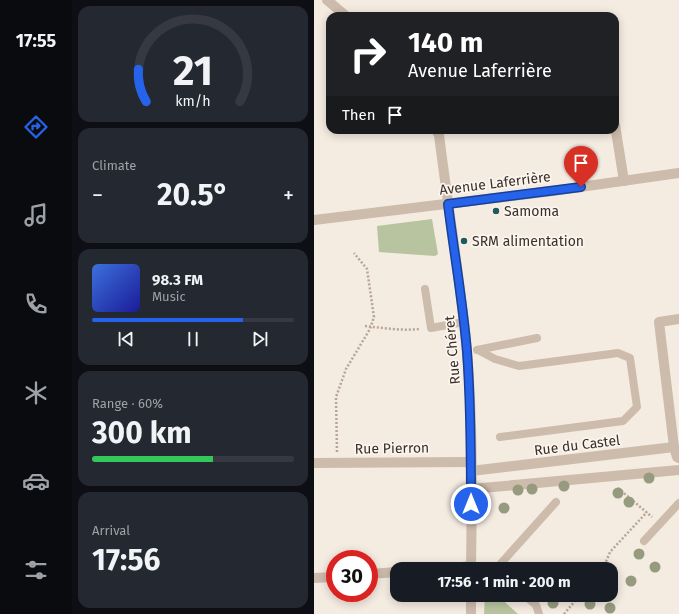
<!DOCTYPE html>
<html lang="en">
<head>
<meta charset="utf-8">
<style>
	:root { --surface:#171b24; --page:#242831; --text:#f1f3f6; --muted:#9ea1a6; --line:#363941; --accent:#2563eb }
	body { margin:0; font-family:"Fira Sans",sans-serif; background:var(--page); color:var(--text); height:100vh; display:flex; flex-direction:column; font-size:15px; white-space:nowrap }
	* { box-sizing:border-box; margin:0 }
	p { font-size:13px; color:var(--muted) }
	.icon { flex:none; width:22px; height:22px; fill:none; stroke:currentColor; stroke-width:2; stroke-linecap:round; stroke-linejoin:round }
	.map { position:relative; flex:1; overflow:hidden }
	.sheet { display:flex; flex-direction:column; gap:6px; padding:6px; background:#0d0f14; width:242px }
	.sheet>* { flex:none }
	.banner { position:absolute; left:12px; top:12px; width:293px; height:122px; border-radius:12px; box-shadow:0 2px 10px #0003; background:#202124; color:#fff; overflow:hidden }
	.speed { position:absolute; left:12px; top:550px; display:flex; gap:8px; font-size:20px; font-weight:700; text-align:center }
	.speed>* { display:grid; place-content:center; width:52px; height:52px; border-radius:50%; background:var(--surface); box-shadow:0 2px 10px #0003; line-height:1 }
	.speed .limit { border:6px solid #d22; background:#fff; color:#111 }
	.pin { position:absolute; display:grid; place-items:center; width:34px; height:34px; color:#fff; margin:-41px -17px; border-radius:50% 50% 50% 0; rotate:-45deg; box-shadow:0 0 4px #0007 }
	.pin .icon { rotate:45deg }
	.me { position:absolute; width:44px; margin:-22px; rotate:0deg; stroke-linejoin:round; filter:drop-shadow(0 0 3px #0008) }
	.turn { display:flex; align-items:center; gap:14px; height:84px; padding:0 16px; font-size:18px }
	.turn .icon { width:52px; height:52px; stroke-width:2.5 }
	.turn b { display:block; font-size:28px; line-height:34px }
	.then { display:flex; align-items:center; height:38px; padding:0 16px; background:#0003; gap:8px; font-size:15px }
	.big { font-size:30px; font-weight:700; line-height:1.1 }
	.sheet .card { flex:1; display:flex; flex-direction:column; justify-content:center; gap:6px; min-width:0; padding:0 14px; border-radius:12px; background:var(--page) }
	.sheet .dial { align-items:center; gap:0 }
	.dial svg { height:104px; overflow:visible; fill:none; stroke:var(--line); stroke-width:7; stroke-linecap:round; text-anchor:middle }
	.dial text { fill:var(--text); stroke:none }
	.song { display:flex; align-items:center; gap:12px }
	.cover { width:48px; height:48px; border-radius:6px; background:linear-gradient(135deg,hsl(220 70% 55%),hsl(240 70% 35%)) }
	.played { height:4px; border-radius:2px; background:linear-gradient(90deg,var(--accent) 75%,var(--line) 75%) }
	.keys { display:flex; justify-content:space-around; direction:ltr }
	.heat { display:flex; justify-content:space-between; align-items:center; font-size:22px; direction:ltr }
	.charge { height:6px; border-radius:3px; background:linear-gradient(90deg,#34c759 60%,var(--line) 0) }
	.trip { position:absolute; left:76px; top:562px; width:228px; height:40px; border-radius:12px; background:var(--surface); box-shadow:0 2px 10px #0003; font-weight:700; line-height:40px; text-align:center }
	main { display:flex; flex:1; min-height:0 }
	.tab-bar { display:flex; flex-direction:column; width:72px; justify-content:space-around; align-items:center; background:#090b0e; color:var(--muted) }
	.tab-bar .icon { width:28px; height:28px }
	.tab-bar .on { color:var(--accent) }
	.tab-bar b { font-size:18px; color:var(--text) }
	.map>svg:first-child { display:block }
	.green { fill:#b8c4a0 }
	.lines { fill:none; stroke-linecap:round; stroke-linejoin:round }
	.path { stroke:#b9a596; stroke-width:2.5; stroke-dasharray:2 2; stroke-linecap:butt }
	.service { stroke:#cdbbac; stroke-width:8 }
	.pedestrian { stroke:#cdbbac; stroke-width:10 }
	.minor { stroke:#cdbbac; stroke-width:10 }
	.tree { fill:#969b7f }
	.route-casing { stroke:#184099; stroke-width:10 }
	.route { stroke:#2563eb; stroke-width:7 }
	.poi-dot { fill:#1f5a5e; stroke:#fbf5ee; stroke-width:1.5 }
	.labels { text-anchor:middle; stroke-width:3.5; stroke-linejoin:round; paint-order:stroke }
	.street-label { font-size:14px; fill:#3b302b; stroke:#fbf5ee }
	.poi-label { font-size:14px; fill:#3b302b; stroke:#fbf5ee; text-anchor:start }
</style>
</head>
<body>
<main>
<nav class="tab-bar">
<b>17:55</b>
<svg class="icon on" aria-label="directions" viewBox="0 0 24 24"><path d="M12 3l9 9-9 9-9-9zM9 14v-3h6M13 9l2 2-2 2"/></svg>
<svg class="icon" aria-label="music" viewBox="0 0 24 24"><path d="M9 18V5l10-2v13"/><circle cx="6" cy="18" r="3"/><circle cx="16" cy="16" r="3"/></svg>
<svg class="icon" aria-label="phone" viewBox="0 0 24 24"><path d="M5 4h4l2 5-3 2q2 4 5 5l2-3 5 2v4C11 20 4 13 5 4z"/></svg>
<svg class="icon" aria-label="climate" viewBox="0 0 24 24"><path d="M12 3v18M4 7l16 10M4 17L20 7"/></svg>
<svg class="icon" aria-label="car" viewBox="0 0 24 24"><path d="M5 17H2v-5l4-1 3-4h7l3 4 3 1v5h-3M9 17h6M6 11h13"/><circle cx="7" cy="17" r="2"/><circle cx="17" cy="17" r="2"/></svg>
<svg class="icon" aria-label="filters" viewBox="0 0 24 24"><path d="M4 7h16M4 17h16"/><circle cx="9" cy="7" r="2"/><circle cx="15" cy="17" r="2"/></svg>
</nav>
<section class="sheet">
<div class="card dial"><svg viewBox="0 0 100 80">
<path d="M14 69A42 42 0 1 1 86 69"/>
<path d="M14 69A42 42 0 0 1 8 44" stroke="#2563eb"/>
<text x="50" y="56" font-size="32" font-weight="700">21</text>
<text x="50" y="72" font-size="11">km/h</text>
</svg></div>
<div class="card"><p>Climate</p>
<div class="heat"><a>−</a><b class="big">20.5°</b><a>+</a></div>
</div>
<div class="card">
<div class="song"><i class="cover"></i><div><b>98.3 FM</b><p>Music</p></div></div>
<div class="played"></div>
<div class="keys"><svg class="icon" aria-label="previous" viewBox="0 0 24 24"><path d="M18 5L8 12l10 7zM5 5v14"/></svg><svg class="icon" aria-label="pause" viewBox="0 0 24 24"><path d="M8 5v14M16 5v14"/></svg><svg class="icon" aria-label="next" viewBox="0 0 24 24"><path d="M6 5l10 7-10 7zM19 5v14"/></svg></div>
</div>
<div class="card"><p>Range · 60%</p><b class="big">300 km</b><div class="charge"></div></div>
<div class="card"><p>Arrival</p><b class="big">17:56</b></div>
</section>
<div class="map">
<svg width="365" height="614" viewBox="0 0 365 614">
	<rect width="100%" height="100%" fill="#f4ebe1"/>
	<g class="green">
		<path d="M118 219 124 254 121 256 65 252 63 226Z"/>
		<path d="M171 595H183L204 614H170Z"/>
	</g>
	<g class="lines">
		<g class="path">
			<path d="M51 326C69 328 88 331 106 329"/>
			<path d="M23 452 22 397 32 369 56 329 60 317 53 269 40 253"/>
			<path d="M304 488 338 517"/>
			<path d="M289 569 296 552 333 512"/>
			<path d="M250 614 266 595"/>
		</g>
		<g class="service">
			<path d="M111 289 117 328 150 322"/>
			<path d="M163 350 223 338"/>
			<path d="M164 350 181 359 205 366 304 353 316 358 323 407 309 421 186 437"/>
			<path d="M330 541 365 503"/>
			<path d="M157 566 180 569"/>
			<path d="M182 569 242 502"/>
			<path d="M210 595 222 605 225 614"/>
		</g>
		<path class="pedestrian" d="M157 489 365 470"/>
		<g class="minor">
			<path d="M13 0 32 16"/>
			<path d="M301 125 310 181"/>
			<path d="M122 130 125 135C134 207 146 279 153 351 159 423 158 496 157 569"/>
			<path d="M0 220 238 191 365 173"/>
			<path d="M360 447 345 322 365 319"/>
			<path d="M0 463 157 462"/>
			<path d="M157 471 360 447 363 457 365 458"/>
			<path d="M129 569 157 566"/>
			<path d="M55 574 83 572"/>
			<path d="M0 578 21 577"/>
			<path d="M157 614V595"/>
		</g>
	</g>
	<g class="tree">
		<circle cx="335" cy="478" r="5.5"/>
		<circle cx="250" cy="486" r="5.5"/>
		<circle cx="218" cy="489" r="5.5"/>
		<circle cx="204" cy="490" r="5.5"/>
		<circle cx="304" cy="493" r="5.5"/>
		<circle cx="315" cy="502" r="5.5"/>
		<circle cx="190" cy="508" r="5.5"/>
		<circle cx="325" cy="554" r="5.5"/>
		<circle cx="341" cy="567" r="5.5"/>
		<circle cx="317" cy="581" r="5.5"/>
		<circle cx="239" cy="603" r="5.5"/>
		<circle cx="276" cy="604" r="5.5"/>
		<circle cx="296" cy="608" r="5.5"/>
	</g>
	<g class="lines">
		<g class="route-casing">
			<path id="route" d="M157 504C157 453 157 403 153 352 149 302 140 253 134 204L267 187"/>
		</g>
		<use href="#route" class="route"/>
	</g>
	<g class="poi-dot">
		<circle cx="182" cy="211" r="4"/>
		<circle cx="150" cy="241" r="4"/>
	</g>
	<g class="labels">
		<g class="street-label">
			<text transform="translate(181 183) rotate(-7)" y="5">Avenue Laferrière</text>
			<text transform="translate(138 350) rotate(-95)" y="5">Rue Chéret</text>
			<text transform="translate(263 445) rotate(-7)" y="5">Rue du Castel</text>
			<text transform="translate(78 448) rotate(-1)" y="5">Rue Pierron</text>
		</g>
		<g class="poi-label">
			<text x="190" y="216">Samoma</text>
			<text x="158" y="246">SRM alimentation</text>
		</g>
	</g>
</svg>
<div class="speed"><div class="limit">30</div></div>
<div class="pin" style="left:267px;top:187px;background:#d93025"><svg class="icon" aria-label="arrive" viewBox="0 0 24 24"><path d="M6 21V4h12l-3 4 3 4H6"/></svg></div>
<svg class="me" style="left:157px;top:504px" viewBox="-20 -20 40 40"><circle r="17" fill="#2563eb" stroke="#fff" stroke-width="3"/><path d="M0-11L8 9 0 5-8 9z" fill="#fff"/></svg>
<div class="trip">17:56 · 1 min · 200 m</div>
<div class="banner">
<div class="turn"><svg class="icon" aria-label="right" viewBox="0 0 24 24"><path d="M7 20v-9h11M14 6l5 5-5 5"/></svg><div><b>140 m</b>Avenue Laferrière</div></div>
<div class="then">Then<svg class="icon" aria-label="arrive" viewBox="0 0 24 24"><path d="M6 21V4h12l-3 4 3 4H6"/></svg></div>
</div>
</div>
</main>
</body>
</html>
